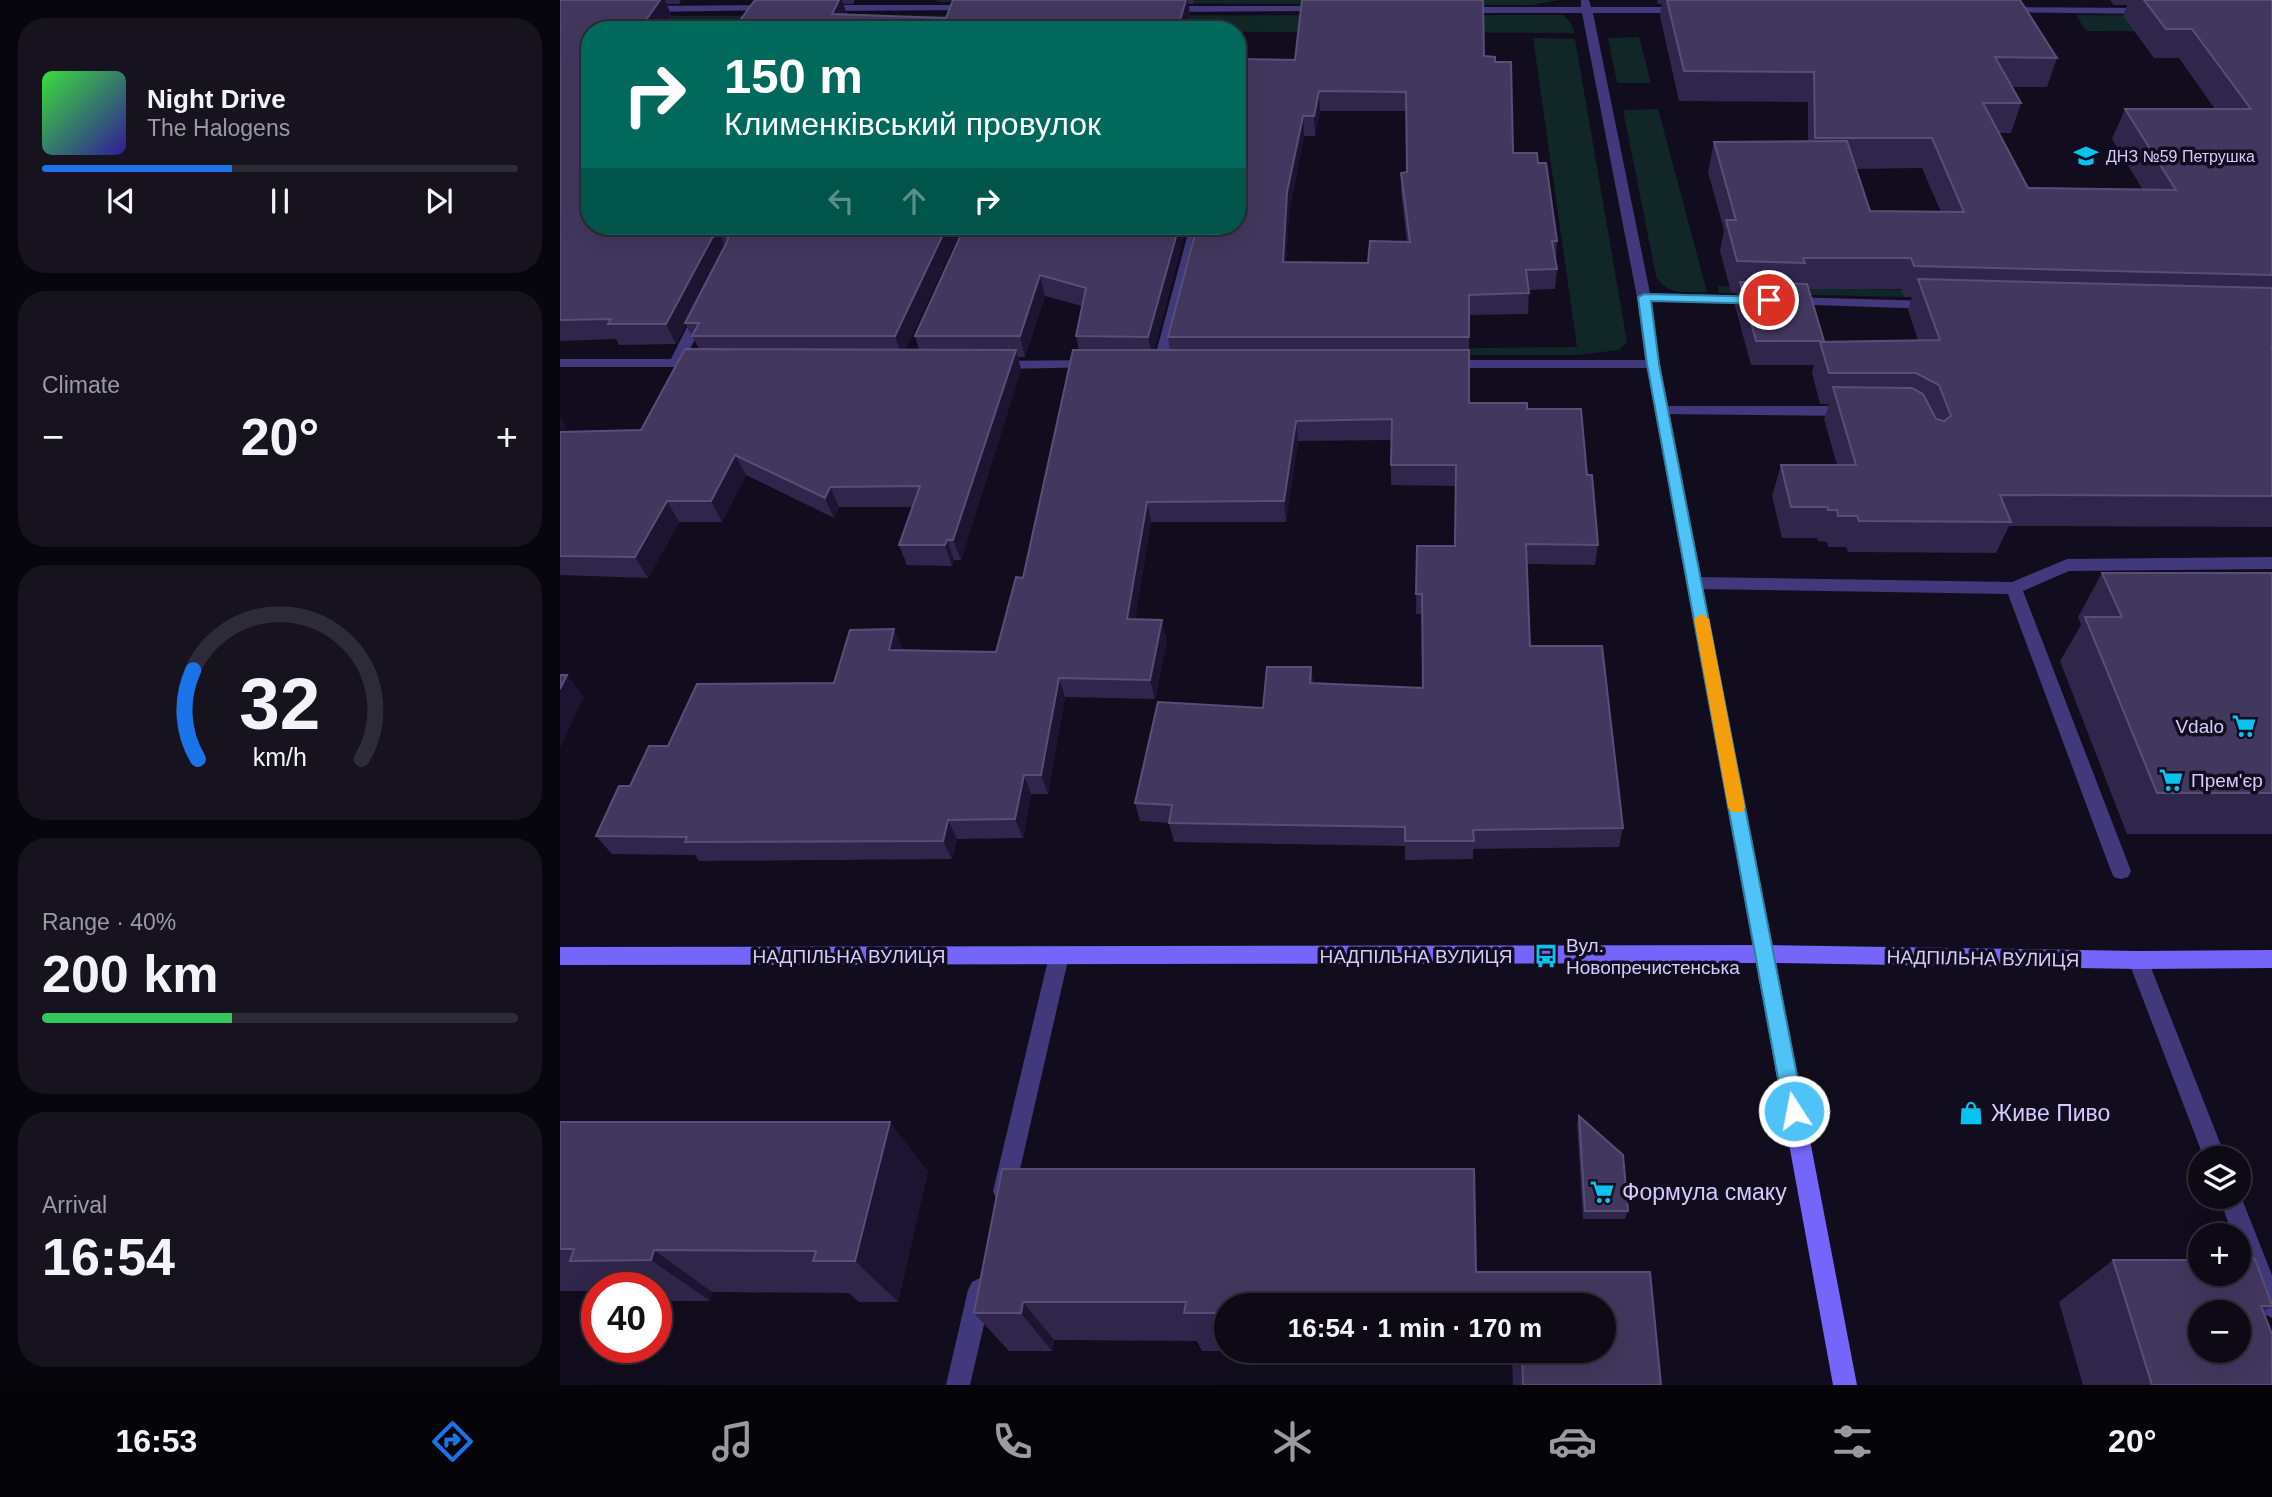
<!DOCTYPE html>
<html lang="en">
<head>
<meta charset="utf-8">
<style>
	:root { --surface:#0d0a16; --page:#16131f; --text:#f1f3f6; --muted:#9a9aa1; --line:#2d2b35; --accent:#1a73e8 }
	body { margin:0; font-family:Arial,sans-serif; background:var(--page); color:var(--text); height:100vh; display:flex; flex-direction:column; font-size:26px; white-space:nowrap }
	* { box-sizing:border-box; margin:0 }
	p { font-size:23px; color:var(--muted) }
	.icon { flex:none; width:38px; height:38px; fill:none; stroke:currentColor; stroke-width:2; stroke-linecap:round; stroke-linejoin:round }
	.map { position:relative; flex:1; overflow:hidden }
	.sheet { display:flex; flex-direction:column; gap:18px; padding:18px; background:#07060c; width:560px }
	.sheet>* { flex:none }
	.hud { position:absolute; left:21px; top:21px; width:665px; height:214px; border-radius:28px; box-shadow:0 7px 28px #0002,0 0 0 2px var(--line); background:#00695c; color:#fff; overflow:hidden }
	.controls { position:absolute; left:1628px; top:1146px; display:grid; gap:14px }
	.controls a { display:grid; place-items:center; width:63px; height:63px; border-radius:50%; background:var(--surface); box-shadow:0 7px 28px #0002,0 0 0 2px var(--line); font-size:35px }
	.speed { position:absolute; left:21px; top:1272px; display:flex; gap:14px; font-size:35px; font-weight:700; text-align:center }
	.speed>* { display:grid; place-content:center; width:91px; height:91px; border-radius:50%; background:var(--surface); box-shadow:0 7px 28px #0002,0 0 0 2px var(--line); line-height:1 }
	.speed .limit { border:10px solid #d22; background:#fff; color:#111 }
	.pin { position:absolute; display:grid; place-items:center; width:60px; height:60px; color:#fff; margin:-30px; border:4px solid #fff; border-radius:50%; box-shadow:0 2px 7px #0007 }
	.me { position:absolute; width:77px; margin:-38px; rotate:349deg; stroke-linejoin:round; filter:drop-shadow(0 0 5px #0008) }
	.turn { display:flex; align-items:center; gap:24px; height:147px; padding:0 28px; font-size:32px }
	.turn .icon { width:91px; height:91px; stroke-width:2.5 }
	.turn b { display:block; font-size:49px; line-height:60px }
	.lanes { display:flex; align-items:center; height:66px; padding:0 28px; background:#0003; justify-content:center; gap:35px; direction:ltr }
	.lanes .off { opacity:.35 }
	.big { font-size:52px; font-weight:700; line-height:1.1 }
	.sheet .card { flex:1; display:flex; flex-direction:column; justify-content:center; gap:10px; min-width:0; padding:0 24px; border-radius:28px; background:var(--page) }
	.sheet .dial { align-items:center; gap:0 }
	.dial svg { height:182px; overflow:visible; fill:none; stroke:var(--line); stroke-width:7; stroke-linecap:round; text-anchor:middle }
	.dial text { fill:var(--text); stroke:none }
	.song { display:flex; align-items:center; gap:21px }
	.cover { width:84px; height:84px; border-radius:10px; background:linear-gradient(135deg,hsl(120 70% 55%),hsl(250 70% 35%)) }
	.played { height:7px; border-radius:4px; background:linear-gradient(90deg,var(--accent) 40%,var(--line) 40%) }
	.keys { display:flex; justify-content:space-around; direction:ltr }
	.heat { display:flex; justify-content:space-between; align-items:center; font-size:38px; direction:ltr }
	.charge { height:10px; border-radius:5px; background:linear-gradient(90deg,#34c759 40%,var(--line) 0) }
	.trip { position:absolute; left:654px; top:1293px; width:402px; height:70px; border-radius:35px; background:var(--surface); box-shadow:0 7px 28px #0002,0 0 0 2px var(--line); font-weight:700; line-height:70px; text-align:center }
	.menu { display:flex; height:112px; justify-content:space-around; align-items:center; background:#050409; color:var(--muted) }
	.menu .icon { width:49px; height:49px }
	.menu .on { color:var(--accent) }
	.menu b { font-size:32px; color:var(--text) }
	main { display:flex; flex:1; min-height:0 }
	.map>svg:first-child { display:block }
	.green { fill:#102627 }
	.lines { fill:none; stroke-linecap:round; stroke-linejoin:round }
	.lane { fill:#41397b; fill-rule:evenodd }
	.street { fill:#41397b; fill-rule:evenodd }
	.secondary { fill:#7565fa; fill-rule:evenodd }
	.wall { fill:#30254b; fill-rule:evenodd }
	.shaded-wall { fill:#1c1431 }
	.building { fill:#42375e; stroke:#594e77; stroke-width:2; fill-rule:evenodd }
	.route { fill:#4fc3f7; stroke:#337fa1; stroke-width:2 }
	.slow { fill:#f59e0b }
	.labels { text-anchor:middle; stroke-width:7; stroke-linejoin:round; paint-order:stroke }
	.far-poi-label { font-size:16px; fill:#d5cbfd; stroke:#110d1e; text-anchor:start }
	.poi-label { font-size:19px; fill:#d5cbfd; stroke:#110d1e; text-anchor:start }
	.street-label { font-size:19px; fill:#d5cbfd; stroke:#110d1e }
	.near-poi-label { font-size:23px; fill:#d5cbfd; stroke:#110d1e; text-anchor:start }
</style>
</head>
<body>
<main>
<section class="sheet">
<div class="card">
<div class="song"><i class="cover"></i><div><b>Night Drive</b><p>The Halogens</p></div></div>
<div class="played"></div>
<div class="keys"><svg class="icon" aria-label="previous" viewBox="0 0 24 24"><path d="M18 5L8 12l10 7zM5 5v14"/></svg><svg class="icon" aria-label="pause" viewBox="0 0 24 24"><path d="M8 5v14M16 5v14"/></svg><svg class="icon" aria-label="next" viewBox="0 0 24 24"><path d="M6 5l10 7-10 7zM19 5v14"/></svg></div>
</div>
<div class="card"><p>Climate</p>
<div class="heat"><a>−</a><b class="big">20°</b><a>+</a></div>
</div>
<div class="card dial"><svg viewBox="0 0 100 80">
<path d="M14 69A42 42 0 1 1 86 69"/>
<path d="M14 69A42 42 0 0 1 12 30" stroke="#1a73e8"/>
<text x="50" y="56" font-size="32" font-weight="700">32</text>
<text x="50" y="72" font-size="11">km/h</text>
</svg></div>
<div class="card"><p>Range · 40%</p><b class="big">200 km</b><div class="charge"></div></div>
<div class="card"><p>Arrival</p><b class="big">16:54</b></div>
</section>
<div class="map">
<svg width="1712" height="1385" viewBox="0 0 1712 1385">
	<rect width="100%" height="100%" fill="#110d1e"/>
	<g class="green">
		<path d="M375 0H998L973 5 380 2Z"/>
		<path d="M1003 15 1010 22 1015 33 0 30V16Z"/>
		<path d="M1516 15 1712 16V32L1526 31Z"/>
		<path d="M1079 37 1091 83H1057L1048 38Z"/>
		<path d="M973 38 1015 39 1067 342 1059 350 1017 355H755L756 350 1017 347Z"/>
		<path d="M1098 109 1147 292C1128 292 1106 296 1096 276L1063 110Z"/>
		<path d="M1158 286 1712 297V305L1159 293Z"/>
	</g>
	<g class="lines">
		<g class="lane">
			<path d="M633 233 639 237 607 364 605 367H595L593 364 627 237Z"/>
			<path d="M141 309 148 313 123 363 121 366H111L109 363 134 313Z"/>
			<path d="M1103 406H1291L1298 411 1291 416 1098 414 1096 411 1098 408Z"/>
			<path d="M1712 557V569L1509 571 1463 591 1571 871 1568 877 1561 879 1554 877 1551 871 1448 594 1135 589 1127 583 1135 577 1452 582 1507 559Z"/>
			<path d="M499 947 506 950 509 956 455 1191 452 1199 444 1202 436 1199 433 1191 489 956 492 950Z"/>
			<path d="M1578 951 1585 954 1588 960 1666 1158H1644L1568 960 1571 954Z"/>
			<path d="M1678 1189 1712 1275V1318L1704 1314 1678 1249V1236H1673L1659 1197H1678Z"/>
			<path d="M420 1278 428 1282 432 1290 410 1385H386L408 1290 412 1282Z"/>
		</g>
		<g class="street">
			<path d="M1021 0H1029L1031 7H1124L1129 10 1124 13H1033L1090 293 1198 296 1205 300 1198 304 1091 301 1100 364 1214 954 1211 960 1204 963 1197 960 1194 954 1087 368H887L880 364 887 360H1085L1077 297 1022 13H900L895 10 900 7H1021Z"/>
			<path d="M211 5 215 6V10L85 12 80 9 85 6Z"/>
			<path d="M414 5 418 6V10L263 11 258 8 263 5Z"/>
			<path d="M764 6 769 9 768 11 606 12 601 9 606 6Z"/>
			<path d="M1443 7 1586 8 1591 11 1586 14 1439 12 1438 10Z"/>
			<path d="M1229 297 1373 301 1380 305 1373 309 1224 304V298Z"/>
			<path d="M0 359H141L148 363 141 367H0Z"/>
			<path d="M533 360 538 361V367L439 369 432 365 439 361Z"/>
		</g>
		<path class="secondary" d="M1204 945 1578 951 1712 950V968L1578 969 1216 963 1297 1385H1273L1196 963 0 965V947Z"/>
	</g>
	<g class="wall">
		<path d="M0 0H121L119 4H106L111 15 100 30H30V226H677L735 60 924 56 935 62 953 153 978 163 997 241 996 259 997 269 995 289 969 290 968 314 909 315V403L967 409 1027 475 1038 545 1035 565 967 564 970 646 1063 828 1059 847 913 849V859L845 860V846L614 842 609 823 580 821 575 803 703 708 751 667 753 683 862 688V614H856L857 546H894L896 486 831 485V440L738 441 726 522H591L575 619 607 640 595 699 505 697 488 794H471L463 838 397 839 392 859 139 861 135 855 52 854 36 836 70 786 108 746 274 683 343 649V650L436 652 463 578 519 350 516 336 522 306 485 296 465 357H458L461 370 401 560H394L392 566 347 565 339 545 353 507H279L274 518 186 475 162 522H119L88 578 0 575V417L6 427 3 432 81 430 139 349 126 325 116 344 59 345 56 339 0 341ZM760 111H846L847 172 841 173V192L847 242 808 263 726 262 729 212 744 136H755ZM634 231 608 337 610 350H594L624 236ZM400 236 355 336 359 350H345L397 238Z"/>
		<path d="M195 0H295L293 4H283L287 14 386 18 393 0H634L633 4H628L630 15 625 30H173Z"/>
		<path d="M1097 0H1460L1497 58 1487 87H1452L1461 103 1451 133H1439L1468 188 1583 190 1552 139 1565 109H1655L1619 58H1594L1563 16 1567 5H1554L1550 0H1712V527L1449 526 1436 553 1288 552 1286 547H1268L1267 542 1258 541 1257 538H1222L1212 496 1221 465H1277L1264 419 1269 404H1260L1252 373 1254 365H1191L1175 306 1177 293 1171 292 1160 251 1164 230 1148 172 1154 142H1248V102L1119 101 1100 16 1102 4H1098ZM1362 168 1381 212 1310 211 1296 169ZM1248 289H1341L1344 297H1352L1348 310 1358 340 1263 342Z"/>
		<path d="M1542 573H1712V834H1567L1500 661 1521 625 1518 617Z"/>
		<path d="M1019 1116 1068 1211 1065 1219H1023L1017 1125Z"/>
		<path d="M0 1122 368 1171 338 1302H299L289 1293 152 1292 150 1301H96V1288H37V1291H0Z"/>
		<path d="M442 1169H914L916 1272H1090L1101 1385H953L952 1358 942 1359 940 1351 871 1352 1045 1351V1306H667V1351H642L637 1341 494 1340 492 1351H449L414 1313Z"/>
		<path d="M1553 1260 1712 1307 1704 1311 1712 1385H1523L1499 1302Z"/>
	</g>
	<g class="shaded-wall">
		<path d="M100 0H105L111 15 100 30H79Z"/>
		<path d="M279 0H282L287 15 272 14Z"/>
		<path d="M626 0H628L630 15 625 30H617Z"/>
		<path d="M759 91 760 111 755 136 754 116Z"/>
		<path d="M743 116 744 136 729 212 725 282 723 262 727 192Z"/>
		<path d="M387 226H404L406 233 397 238 342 357 335 336Z"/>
		<path d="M619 226H634V231L624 236 592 357 588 337Z"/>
		<path d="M159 233 168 253 161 258 116 344 106 324 152 238Z"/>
		<path d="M480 275 485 296 465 357 460 336Z"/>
		<path d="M456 350 461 370 401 560 393 540Z"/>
		<path d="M0 417 6 427 0 436Z"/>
		<path d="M736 421 738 441 726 522 724 501Z"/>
		<path d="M175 455 186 475 162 522 151 501Z"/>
		<path d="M270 487 279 507 274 518 265 498Z"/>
		<path d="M107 501 119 522 88 578 75 557Z"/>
		<path d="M587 502 591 522 572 639 567 619Z"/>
		<path d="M387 540 394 560 392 566 385 545Z"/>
		<path d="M602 620 607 640 595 699 590 680Z"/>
		<path d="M334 629 343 649 338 670 329 650Z"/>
		<path d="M7 675 24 697 0 748V689Z"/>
		<path d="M499 678 505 697 488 794 481 775Z"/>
		<path d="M464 775 471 794 463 838 455 819Z"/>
		<path d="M388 820 397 839 392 859 383 841Z"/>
		<path d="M330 1122 368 1171 338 1302 295 1261Z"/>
		<path d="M94 1250 152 1292 150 1301 91 1260Z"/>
		<path d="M463 1302 494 1340 492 1351 461 1313Z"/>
	</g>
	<g class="building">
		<path d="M0 0H100L79 30H30V226H387L335 336H132L139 323H125L168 240V237L159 233 152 238 106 324H48L51 319 0 320Z"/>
		<path d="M195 0H279L272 14 386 18 393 0H626L617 30H173Z"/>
		<path d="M742 0H923L924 56 935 57V62H951L953 153H977L978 163H986L997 241H992L997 269 966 270 969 293 909 295V337H608L637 226H677V59L735 60ZM759 91 846 92 847 172 841 173 850 242 810 241 808 263 723 262 727 192 743 116H754Z"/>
		<path d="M1107 0H1460L1497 58 1435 57 1461 103H1423L1468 188 1616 190 1565 109H1691L1632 29H1606L1584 0H1712V275L1354 266 1351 258H1243L1245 263 1177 261 1166 220H1176L1154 142 1287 141 1310 211 1404 212 1372 138H1255L1254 72 1124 71Z"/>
		<path d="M405 226H619L588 337 516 336 526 288 480 275 460 336H355Z"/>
		<path d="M1358 279 1712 288V347H1711L1712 349V496L1440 495 1451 522 1299 521 1297 516H1278L1277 510H1268L1267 507H1231L1221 465H1296L1273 387 1352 388 1363 394 1376 419 1384 421 1391 416 1379 385 1356 373H1269L1260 342 1380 340Z"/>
		<path d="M1180 282 1247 284 1264 341H1196Z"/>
		<path d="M125 349 456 350 393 540H387L385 545H339L360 486 270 487 265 498 175 455 151 501H107L75 557 0 556V432L81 430Z"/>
		<path d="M513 350H909V403H967V409H1021L1027 475H1032L1038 545 966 544 970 646H1042L1063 828 913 830 914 841H845V827L609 823 612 805 575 803 598 702 703 708 707 667H751L750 683 863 688 862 594H856L857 546H895L896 465H831L832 419 736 421 724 501 587 502 567 619 602 620 590 680 499 678 481 775H464L455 819 388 820 383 841 125 842 127 837 36 836 59 786H70L89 746H108L137 684 274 683 290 630 334 629 329 650 436 652 456 577 463 578Z"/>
		<path d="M1542 573H1712V793H1597L1525 617H1562Z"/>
		<path d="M0 675H7L0 689Z"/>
		<path d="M1019 1116 1063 1155 1068 1211H1025Z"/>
		<path d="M0 1122H330L295 1261H253L256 1251 94 1250 91 1260 10 1261 14 1249H0Z"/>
		<path d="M442 1169H914L916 1272H1090L1101 1385H963L962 1351H1045V1306H872V1303H710V1306H667V1313H624L626 1302H463L461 1313H414Z"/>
		<path d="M1678 1259H1695L1712 1305V1306H1701L1712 1334V1385H1592L1553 1260H1640V1274H1678ZM1640 1312H1678V1351H1640Z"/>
	</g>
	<path class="route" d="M1084 294 1209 297 1215 300 1209 304 1091 301 1099 364 1244 1111 1241 1117 1234 1120 1227 1117 1224 1111 1087 364 1078 297Z"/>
	<path class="slow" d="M1142 614 1149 619 1185 807 1183 812H1171L1168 807 1134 619Z"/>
	<defs>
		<g id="school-bare" transform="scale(1.89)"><path d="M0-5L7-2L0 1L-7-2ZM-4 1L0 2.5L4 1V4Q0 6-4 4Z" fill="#07c3ed" stroke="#110d1e" stroke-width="2.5" paint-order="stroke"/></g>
		<g id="supermarket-bare" transform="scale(1.89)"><path d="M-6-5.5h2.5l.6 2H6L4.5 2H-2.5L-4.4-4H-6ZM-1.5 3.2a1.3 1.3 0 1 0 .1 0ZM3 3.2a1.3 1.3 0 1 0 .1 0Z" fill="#07c3ed" stroke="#110d1e" stroke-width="2.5" paint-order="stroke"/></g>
		<g id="bus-bare" transform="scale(1.89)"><path d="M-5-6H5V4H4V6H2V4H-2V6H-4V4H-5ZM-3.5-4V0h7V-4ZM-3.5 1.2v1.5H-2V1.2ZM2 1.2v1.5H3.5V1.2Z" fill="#07c3ed" stroke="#110d1e" stroke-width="2.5" paint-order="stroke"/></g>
		<g id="shop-bare" transform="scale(1.89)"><path d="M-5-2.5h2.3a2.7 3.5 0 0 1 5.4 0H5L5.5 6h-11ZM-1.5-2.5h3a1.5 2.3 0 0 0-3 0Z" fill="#07c3ed" stroke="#110d1e" stroke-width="2.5" paint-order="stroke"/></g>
	</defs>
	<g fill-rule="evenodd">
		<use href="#school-bare" x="1526" y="156"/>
		<use href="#supermarket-bare" x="1684" y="726"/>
		<use href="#supermarket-bare" x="1611" y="780"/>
		<use href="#bus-bare" x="986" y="956"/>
		<use href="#shop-bare" x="1411" y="1113"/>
		<use href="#supermarket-bare" x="1042" y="1192"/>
	</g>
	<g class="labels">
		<g class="far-poi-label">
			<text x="1546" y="162">ДНЗ №59 Петрушка</text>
		</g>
		<g class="poi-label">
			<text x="1664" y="733" text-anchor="end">Vdalo</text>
			<text x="1631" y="787">Прем'єр</text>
			<text x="1006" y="952">Вул.<tspan x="1006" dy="22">Новопречистенська</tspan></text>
		</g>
		<g class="street-label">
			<text x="289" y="963">НАДПІЛЬНА ВУЛИЦЯ</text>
			<text x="856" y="963">НАДПІЛЬНА ВУЛИЦЯ</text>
			<text transform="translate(1423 958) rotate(1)" y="7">НАДПІЛЬНА ВУЛИЦЯ</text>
		</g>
		<g class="near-poi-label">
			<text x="1431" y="1121">Живе Пиво</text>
			<text x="1062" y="1200">Формула смаку</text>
		</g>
	</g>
</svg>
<div class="controls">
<a><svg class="icon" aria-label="layers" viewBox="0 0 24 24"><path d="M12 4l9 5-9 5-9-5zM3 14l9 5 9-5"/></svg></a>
<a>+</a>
<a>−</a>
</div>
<div class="speed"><div class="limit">40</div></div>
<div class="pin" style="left:1209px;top:300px;background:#d93025"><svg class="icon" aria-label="arrive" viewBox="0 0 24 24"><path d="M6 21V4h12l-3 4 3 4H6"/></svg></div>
<svg class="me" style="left:1234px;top:1111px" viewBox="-20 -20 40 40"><circle r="17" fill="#4fc3f7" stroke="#fff" stroke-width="3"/><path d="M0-11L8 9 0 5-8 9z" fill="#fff"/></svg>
<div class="trip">16:54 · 1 min · 170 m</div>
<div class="hud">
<div class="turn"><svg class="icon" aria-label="right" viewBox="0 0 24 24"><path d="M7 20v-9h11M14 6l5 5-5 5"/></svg><div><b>150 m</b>Клименківський провулок</div></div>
<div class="lanes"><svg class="icon off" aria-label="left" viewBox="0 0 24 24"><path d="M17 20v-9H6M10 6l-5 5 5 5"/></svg><svg class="icon off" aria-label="ahead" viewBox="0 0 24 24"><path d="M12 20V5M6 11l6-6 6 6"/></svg><svg class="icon" aria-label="right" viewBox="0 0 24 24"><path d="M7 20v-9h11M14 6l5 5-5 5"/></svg></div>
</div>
</div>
</main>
<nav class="menu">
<b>16:53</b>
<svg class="icon on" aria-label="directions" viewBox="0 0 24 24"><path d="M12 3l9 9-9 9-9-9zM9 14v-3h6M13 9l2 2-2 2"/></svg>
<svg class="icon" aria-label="music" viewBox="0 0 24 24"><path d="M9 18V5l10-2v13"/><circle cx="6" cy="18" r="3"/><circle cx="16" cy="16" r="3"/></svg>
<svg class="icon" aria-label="phone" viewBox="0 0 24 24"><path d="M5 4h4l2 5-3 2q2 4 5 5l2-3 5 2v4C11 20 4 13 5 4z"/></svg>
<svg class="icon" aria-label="climate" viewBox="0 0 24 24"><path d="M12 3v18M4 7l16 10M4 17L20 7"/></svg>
<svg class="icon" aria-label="car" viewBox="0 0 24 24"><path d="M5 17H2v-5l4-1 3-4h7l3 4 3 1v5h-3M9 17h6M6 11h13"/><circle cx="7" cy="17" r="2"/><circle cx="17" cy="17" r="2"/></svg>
<svg class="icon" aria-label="filters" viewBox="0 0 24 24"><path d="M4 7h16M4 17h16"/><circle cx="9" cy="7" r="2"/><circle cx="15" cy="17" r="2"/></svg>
<b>20°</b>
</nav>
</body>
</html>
